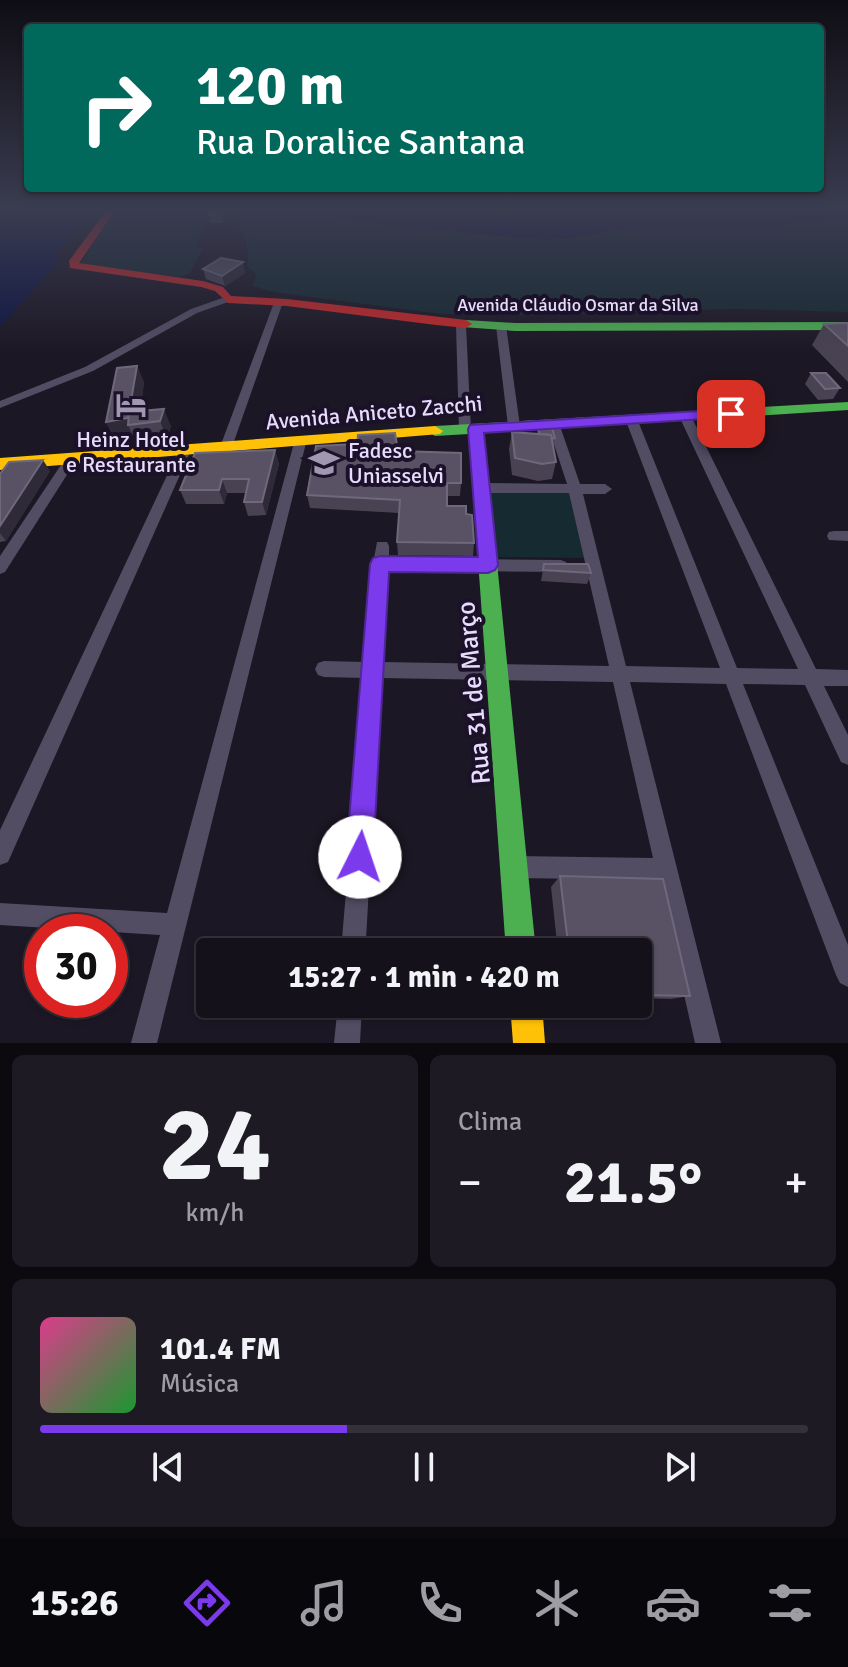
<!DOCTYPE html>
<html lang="pt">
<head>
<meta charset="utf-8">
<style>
	:root { --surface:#15111b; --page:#1e1a24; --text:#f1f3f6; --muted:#9d9da3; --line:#34313a; --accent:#7c3aed }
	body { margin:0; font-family:Signika,sans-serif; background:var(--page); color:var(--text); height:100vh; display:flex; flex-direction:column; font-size:30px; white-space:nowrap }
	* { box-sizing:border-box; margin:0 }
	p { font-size:26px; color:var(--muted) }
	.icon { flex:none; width:44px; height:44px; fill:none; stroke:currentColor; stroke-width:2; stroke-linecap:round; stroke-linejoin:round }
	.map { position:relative; height:1043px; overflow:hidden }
	.panel { display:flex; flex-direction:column; gap:12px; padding:12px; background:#0c090f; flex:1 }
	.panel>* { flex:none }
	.top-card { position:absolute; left:24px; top:24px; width:800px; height:168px; border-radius:8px; box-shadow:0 2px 6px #0004,0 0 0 2px var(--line); background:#00695c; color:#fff; overflow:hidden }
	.speed { position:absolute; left:24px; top:914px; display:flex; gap:16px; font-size:40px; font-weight:700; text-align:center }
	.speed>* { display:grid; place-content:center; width:104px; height:104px; border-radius:50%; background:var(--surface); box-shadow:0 2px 6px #0004,0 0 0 2px var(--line); line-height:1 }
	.speed .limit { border:12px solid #d22; background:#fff; color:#111 }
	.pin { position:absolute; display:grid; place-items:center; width:68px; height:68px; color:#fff; margin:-34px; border-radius:16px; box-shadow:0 4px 12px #0006 }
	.me { position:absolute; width:88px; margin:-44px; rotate:4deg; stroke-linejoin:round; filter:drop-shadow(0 0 6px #0008) }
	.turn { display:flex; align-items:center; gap:28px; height:168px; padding:0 40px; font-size:36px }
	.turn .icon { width:104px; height:104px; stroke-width:2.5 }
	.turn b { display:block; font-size:56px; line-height:68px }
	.big { font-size:60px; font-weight:700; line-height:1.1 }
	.panel .tile { flex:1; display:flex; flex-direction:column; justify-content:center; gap:12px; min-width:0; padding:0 28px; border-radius:12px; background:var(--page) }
	.panel .dial { align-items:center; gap:0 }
	.dial b { font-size:104px; line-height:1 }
	.song { display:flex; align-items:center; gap:24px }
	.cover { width:96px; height:96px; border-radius:12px; background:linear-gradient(135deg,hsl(330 70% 55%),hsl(130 70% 35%)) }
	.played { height:8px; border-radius:4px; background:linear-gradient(90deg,var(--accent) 40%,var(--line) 40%) }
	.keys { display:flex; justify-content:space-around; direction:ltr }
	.heat { display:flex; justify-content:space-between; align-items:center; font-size:44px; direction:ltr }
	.panel .tiles { flex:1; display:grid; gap:12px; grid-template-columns:1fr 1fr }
	.tile:last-child { grid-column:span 2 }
	.trip { position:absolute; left:196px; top:938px; width:456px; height:80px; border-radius:8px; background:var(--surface); box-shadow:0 2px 6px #0004,0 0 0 2px var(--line); font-weight:700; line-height:80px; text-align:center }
	.tabs { display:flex; height:128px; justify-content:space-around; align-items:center; background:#08070b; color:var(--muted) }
	.tabs .icon { width:56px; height:56px }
	.tabs .current { color:var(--accent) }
	.tabs b { font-size:36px; color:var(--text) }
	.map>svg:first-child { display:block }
	.green { fill:#162a31 }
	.water { fill:#0f1643 }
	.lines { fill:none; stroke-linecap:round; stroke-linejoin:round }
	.street { fill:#534d64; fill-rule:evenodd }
	.fast { fill:#4caf50; fill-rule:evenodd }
	.slow { fill:#ffc107; fill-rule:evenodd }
	.jam { fill:#c62828; fill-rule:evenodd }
	.wall { fill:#484252 }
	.shaded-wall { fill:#2f2a38 }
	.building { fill:#595264; stroke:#6f687c; stroke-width:2 }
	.route { fill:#7c3aed; stroke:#51269a; stroke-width:2 }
	.labels { text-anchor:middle; stroke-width:8; stroke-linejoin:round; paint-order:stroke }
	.far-street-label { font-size:18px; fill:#e7dcfd; stroke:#1b1229 }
	.street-label { font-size:22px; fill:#e7dcfd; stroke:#1b1229 }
	.poi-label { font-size:22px; fill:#e7dcfd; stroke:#1b1229 }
	.near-street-label { font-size:26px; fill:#e7dcfd; stroke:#1b1229 }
</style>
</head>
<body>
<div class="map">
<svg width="848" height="1043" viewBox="0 0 848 1043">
	<rect width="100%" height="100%" fill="#1c1724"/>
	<g class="green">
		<path d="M117 208H213L196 247 203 248 190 273 180 277 83 265 81 263Z"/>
		<path d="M235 208H303L361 221 520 238 565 239 640 226H769L848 216V312L735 309 552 315 441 314 273 292 253 286 256 274 247 266C253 238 234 230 235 208Z"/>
		<path d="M489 491 570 492 586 558 495 557Z"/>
	</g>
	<g class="water">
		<path d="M0 208H89L56 254 57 264 0 326Z"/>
		<path d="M303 208H848V216L769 226H640L548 240 361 221Z"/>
	</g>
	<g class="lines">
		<g class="street">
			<path d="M228 296 231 297V301L197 313 93 371 0 408V401L85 367 191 309Z"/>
			<path d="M275 300 283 302 232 447 230 450H222L220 447Z"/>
			<path d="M461 322 466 325 471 430 465 434 459 430 456 325Z"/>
			<path d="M501 323 506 326 520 426 514 430 508 426 496 326Z"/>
			<path d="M685 412 691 416 816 669 848 670V686H824L848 735V765L841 762 805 685 743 684 848 945V987L840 983 836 975 726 684 630 682 721 1043H695L658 880 514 878 506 875 503 867 506 859 514 856 653 858 613 682 381 678 366 939H521L529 943 532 952H287L290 942 298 938 342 939 364 678 324 677 318 675 315 669 318 663 324 661 365 662 373 564 377 542H387L389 546V558L561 560 566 562 568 566 566 570 561 572 388 570 382 662 609 666 569 493H481L474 488 481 483 567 484 548 426 550 423 554 422 560 426 580 484H605L612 489 605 494H583L626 666 720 668 626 421 632 417 638 421 737 668 798 669 679 416Z"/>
			<path d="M300 439 306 443 157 1043H131L160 935 0 925V903L167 913 294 443Z"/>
			<path d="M185 446 191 450 8 862 0 865V830L179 450Z"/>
			<path d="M71 455 77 459 5 572 0 574V556L67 456Z"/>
			<path d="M834 531H848V541L829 540 827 536 829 532Z"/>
			<path d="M338 1004H362L360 1043H334Z"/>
		</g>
		<g class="fast">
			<path d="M466 320 515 323 848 322V330L515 331 462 327V321Z"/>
			<path d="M848 402V410L484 433 536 952H506L469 434 435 436 427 431 435 426Z"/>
		</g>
		<g class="slow">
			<path d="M435 426 443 431 440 434 0 470V458Z"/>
			<path d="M510 1004H542L545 1043H513Z"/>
		</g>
		<path class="jam" d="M108 208H117L79 263 203 281 223 287 231 296 287 299 466 320 472 324 466 328 436 325 287 306 228 303 215 291 201 287 70 268 69 261Z"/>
	</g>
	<g class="wall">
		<path d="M228 211 223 223H211L209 214Z"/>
		<path d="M203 269 245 273 225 286 206 279Z"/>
		<path d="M824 324H848V382L812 345Z"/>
		<path d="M137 366 144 383 140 411 171 426 167 438 136 442 133 436 115 439 106 422Z"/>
		<path d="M811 373 840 388 833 399 818 400 805 384Z"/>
		<path d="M538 429 555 438 553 447 556 462 552 479 538 481 512 475 509 449 512 432 537 434Z"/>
		<path d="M275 450 279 464 266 515 248 516 244 502 246 493H227L224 504H186L180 490Z"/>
		<path d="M398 451 461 483 460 496H447V506L466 514 474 543 473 556 398 555 397 542 399 513 310 508 307 495Z"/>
		<path d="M50 471 6 541 0 542V474Z"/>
		<path d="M544 564 591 573 587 584 541 581Z"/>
		<path d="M560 876 690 996 671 999 638 998V952H558L551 887Z"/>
	</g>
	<g class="shaded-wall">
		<path d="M224 208H228V211L223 223 221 213Z"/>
		<path d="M243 262 245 273 225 286 222 276Z"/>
		<path d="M137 366 144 383 138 424 128 425 133 436 115 439 106 422Z"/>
		<path d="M164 409 171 426 167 438 160 421Z"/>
		<path d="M275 450 279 464 266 515 262 502Z"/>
		<path d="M43 460 50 471 6 541 0 533V526Z"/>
		<path d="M222 479 227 493 224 504 219 490Z"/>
	</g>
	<g class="building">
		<path d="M212 208H224L221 213 209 214Z"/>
		<path d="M221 258 243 262 222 276 203 269Z"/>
		<path d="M847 323 848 324V346L824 324Z"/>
		<path d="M137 366 128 418 106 422 117 368Z"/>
		<path d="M811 373H826L840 388 825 389Z"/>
		<path d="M164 409 160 421 128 425 129 412Z"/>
		<path d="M552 428 555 438 552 439 551 435 540 434 538 429Z"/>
		<path d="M512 432 551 435 556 462 542 464 515 458Z"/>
		<path d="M395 433 398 451 461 453V483H447V506H466V514L472 515 474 543 397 542 400 500 307 495 316 446 357 444 358 435Z"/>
		<path d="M275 450 262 502H244L249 479H222L219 490H180L195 453Z"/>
		<path d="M43 460 0 526V474L9 462Z"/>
		<path d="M544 564H588L591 573 543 570Z"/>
		<path d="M560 876 663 879 690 996 638 995V952H569Z"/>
	</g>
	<linearGradient id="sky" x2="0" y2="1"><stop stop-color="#0f0d14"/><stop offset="0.59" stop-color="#3a3c50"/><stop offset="1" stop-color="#3a3c50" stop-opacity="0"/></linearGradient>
	<rect width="848" height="354" fill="url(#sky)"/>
	<path class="route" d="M731 409 738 414 736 417 484 433 498 565 495 570 488 573 389 572 373 857 369 867 360 871 350 867 346 857 370 564 373 558 380 556 478 557 468 429 470 425Z"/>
	<defs>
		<g id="hotel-bare" transform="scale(2.4)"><path d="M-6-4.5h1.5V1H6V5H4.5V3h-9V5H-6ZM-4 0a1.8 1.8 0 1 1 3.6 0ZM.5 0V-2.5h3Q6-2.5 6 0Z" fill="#a097b1" stroke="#1b1229" stroke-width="2.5" paint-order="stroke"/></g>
		<g id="university-bare" transform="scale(2.4)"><path d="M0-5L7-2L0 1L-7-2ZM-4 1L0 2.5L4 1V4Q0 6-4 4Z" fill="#a097b1" stroke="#1b1229" stroke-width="2.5" paint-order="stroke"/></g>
	</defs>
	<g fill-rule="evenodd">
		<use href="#hotel-bare" x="131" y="405"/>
		<use href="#university-bare" x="324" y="463"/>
	</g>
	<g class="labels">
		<g class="far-street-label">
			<text x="578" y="311">Avenida Cláudio Osmar da Silva</text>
		</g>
		<g class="street-label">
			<text transform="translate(374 412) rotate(-5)" y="8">Avenida Aniceto Zacchi</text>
		</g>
		<g class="poi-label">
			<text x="131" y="447">Heinz Hotel<tspan x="131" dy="25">e Restaurante</tspan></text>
			<text x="348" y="458" text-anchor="start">Fadesc<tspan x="348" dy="25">Uniasselvi</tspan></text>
		</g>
		<g class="near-street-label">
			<text transform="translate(473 693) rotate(-95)" y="9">Rua 31 de Março</text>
		</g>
	</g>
</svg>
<div class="speed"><div class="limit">30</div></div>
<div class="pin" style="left:731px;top:414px;background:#d93025"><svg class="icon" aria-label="arrive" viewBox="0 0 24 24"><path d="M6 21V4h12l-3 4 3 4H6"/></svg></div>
<svg class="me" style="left:360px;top:857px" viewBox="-20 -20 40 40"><circle r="19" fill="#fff"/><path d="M0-13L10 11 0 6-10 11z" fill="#7c3aed"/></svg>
<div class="trip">15:27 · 1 min · 420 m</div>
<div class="top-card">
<div class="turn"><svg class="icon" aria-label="right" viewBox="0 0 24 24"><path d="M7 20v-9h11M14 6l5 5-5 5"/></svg><div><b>120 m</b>Rua Doralice Santana</div></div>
</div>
</div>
<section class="panel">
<div class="tiles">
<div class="tile dial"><b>24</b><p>km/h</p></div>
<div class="tile"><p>Clima</p>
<div class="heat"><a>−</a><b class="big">21.5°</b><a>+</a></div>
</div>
<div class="tile">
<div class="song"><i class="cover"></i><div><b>101.4 FM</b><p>Música</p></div></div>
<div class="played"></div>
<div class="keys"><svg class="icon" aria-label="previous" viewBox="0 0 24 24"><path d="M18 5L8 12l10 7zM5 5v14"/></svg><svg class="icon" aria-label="pause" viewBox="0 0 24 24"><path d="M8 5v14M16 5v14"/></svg><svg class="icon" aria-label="next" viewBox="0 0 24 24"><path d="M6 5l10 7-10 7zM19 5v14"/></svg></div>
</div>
</div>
</section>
<nav class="tabs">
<b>15:26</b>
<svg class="icon current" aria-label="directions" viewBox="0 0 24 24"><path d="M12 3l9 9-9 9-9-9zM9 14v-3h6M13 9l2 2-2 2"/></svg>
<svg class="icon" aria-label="music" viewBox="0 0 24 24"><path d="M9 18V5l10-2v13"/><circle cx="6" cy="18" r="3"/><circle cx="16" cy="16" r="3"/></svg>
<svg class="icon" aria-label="phone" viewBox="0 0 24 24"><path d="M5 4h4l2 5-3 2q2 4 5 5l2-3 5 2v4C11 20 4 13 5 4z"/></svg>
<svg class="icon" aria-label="climate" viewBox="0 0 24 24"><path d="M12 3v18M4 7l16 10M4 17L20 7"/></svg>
<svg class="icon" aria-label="car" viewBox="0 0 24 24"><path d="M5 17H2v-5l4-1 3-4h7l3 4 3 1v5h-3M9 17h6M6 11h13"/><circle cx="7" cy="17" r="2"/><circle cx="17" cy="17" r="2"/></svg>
<svg class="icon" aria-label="filters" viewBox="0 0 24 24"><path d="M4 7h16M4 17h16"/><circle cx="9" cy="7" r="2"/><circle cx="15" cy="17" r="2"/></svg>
</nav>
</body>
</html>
